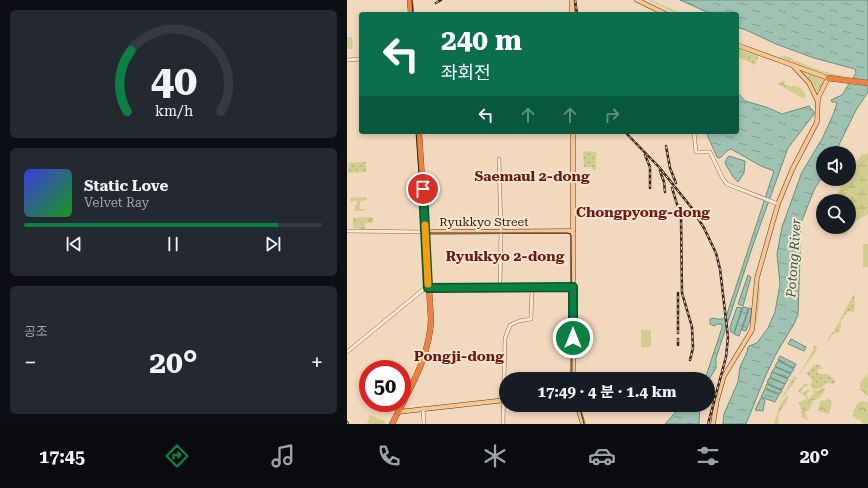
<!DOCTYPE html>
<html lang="ko">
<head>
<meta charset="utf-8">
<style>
	:root { --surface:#171b24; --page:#242831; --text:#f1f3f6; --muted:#9ea1a6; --line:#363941; --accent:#0b8043 }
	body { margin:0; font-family:"Roboto Serif","Noto Sans KR",serif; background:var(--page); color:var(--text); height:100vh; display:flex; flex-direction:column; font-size:15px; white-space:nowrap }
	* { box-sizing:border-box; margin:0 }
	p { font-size:13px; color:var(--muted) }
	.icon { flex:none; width:22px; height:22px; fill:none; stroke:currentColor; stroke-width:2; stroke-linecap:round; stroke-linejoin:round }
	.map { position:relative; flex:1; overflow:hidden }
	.sheet { display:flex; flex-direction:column; gap:10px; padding:10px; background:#0d0f14; width:347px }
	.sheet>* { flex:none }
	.hud { position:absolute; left:12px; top:12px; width:380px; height:122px; border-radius:4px; box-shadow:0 2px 6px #0003; background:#0b6e4f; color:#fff; overflow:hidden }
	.tools { position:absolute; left:469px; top:146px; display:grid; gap:8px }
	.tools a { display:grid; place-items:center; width:40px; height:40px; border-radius:50%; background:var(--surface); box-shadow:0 2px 6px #0003; font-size:20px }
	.speed { position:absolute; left:12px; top:360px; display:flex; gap:8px; font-size:20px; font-weight:700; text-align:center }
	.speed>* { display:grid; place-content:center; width:52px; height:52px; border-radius:50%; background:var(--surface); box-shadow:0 2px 6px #0003; line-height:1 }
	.speed .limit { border:6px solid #d22; background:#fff; color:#111 }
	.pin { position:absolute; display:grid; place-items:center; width:34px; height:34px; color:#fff; margin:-17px; border:2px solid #fff; border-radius:50%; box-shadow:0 1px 4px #0007 }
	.me { position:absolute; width:44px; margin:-22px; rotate:0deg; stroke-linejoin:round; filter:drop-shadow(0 0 3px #0008) }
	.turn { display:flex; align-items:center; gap:14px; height:84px; padding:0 16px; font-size:18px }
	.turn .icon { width:52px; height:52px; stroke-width:2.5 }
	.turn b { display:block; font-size:28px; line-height:34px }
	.lanes { display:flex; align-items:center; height:38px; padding:0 16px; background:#0003; justify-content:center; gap:20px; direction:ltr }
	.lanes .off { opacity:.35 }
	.big { font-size:30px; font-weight:700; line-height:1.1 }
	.sheet .tile { flex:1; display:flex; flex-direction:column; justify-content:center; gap:6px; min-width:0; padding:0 14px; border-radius:6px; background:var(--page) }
	.sheet .dial { align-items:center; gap:0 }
	.dial svg { height:104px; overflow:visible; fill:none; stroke:var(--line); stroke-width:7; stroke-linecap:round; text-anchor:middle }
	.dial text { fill:var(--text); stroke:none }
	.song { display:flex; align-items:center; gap:12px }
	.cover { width:48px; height:48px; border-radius:6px; background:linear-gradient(135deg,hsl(240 70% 55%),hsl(120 70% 35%)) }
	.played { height:4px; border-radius:2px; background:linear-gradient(90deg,var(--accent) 85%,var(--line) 85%) }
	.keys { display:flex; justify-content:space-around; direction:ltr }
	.heat { display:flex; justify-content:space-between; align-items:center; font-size:22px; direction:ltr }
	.trip { position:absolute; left:152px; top:372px; width:216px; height:40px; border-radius:20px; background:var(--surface); box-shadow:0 2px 6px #0003; font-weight:700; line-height:40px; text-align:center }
	.tab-bar { display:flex; height:64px; justify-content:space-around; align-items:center; background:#090b0e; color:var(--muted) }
	.tab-bar .icon { width:28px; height:28px }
	.tab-bar .selected { color:var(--accent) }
	.tab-bar b { font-size:18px; color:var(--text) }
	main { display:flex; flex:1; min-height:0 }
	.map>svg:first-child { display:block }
	.grass { fill:url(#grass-dots) }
	.forest { fill:url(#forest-crowns) }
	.wetland { fill:url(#wetland-marsh) }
	.park { fill:url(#park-tufts) }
	.garden { fill:#d0cd8f }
	.water { fill:url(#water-ripples); stroke:#67907f }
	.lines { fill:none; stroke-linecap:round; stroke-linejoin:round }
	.minor-casing { stroke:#8a6854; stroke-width:4 }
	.major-casing { stroke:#573729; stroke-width:5 }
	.highway-casing { stroke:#573729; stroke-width:6 }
	.minor { stroke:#fce7d0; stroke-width:3 }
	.major { stroke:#f9c68f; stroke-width:4 }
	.highway { stroke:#ea8443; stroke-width:5.5 }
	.tram { stroke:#38241a; stroke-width:1 }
	.rail-casing { stroke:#38241a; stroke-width:2.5 }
	.rail { stroke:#f8e4cc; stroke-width:1; stroke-dasharray:3; stroke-linecap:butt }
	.route-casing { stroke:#07532c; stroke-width:10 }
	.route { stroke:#0b8043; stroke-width:7 }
	.slow { stroke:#f59e0b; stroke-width:7 }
	.labels { text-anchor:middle; stroke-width:4; stroke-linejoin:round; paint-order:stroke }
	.street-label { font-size:12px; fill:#38241a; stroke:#f8e4cc }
	.water-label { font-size:13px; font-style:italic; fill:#285a4e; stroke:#f8e4cc }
	.quarter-label { font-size:14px; font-weight:bold; fill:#691916; stroke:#f8e4cc }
</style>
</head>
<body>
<main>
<section class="sheet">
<div class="tile dial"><svg viewBox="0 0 100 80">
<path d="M14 69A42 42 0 1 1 86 69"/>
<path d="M14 69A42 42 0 0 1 17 22" stroke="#0b8043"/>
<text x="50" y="56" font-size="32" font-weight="700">40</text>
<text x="50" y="72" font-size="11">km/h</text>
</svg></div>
<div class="tile">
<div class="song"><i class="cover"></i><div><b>Static Love</b><p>Velvet Ray</p></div></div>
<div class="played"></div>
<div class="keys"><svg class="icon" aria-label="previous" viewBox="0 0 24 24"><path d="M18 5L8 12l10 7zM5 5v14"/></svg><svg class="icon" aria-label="pause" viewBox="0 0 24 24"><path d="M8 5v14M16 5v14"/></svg><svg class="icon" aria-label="next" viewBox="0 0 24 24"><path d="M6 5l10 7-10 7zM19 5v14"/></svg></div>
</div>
<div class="tile"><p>공조</p>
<div class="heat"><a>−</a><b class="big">20°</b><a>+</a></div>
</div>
</section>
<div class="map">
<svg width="521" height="424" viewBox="0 0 521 424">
	<defs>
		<pattern id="grass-dots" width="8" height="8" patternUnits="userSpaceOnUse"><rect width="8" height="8" fill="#d0cd8f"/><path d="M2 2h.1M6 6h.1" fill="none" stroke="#b3b07b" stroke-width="1.8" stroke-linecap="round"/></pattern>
		<pattern id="forest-crowns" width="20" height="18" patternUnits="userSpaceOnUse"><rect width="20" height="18" fill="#d0cd8f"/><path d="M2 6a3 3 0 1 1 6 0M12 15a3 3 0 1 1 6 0" fill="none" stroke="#b3b07b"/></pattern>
		<pattern id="wetland-marsh" width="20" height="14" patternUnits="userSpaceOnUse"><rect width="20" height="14" fill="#d0cd8f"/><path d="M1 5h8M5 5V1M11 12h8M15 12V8" fill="none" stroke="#b3b07b"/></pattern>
		<pattern id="park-tufts" width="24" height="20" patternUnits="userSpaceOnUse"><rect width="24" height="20" fill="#d0cd8f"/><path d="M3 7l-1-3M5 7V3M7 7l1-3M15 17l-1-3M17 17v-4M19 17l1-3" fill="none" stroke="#b3b07b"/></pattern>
		<pattern id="water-ripples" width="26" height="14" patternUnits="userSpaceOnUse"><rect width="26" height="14" fill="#a0c2b2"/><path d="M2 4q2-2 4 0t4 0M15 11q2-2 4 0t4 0" fill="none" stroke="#839d90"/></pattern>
	</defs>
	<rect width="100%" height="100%" fill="#f2d8bc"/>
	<g class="grass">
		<path d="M390 52 408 57 410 55 411 58 408 65 390 56Z"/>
		<path d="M236 151 249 152V170H246L245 167H237Z"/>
		<path d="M19 162V172L1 173V163Z"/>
		<path d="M506 295 508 296 507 312 501 311 492 323H494L493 332 486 334 478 344 491 324Z"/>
		<rect x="229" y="341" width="4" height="18"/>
		<path d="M472 364 476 369H471L470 371 471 373 483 375 489 382 487 384 481 383 470 389 467 390 463 385 466 380 457 372 460 373 466 366Z"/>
	</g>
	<g class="forest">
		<path d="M302 0H305L335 14H329Z"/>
		<path d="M390 48 409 55 408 57 390 52Z"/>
		<path d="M439 56 444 58V59L475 71 494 76 496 78 478 74 431 57Z"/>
		<path d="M454 71 478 79 470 96 454 72Z"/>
		<path d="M436 80 438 81 437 84 444 87 446 85 455 89 456 92 459 94 457 98H455L431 84 433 81 435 82Z"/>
		<path d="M20 197V200L13 201V209H18V210L8 211V205H10V201H3V198Z"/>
		<path d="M26 217V223H18V229L6 228V218Z"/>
		<path d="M411 281C415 286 411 321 408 327L409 297Z"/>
		<path d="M467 345 470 348 471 346 470 349H469L470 350 452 375 466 350V347L467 348Z"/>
		<path d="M521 373V397L513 389V383Z"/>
		<path d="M447 376 450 378 429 407 430 406Z"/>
		<path d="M458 383 461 385 460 387 458 386 454 391 456 393 461 389 463 391 459 395 462 398V399L467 393 466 391H472L475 387 478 389C477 394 472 399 467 400L461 411H458L461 421 455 417 454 407 451 403 452 401 454 402 460 398 451 391Z"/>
		<path d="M440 395 442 398 432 413 431 424H427L432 407Z"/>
		<path d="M482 398 485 403 482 414 471 411 473 401 480 400Z"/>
		<path d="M515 401 521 403V424H516L513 420 509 419 508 417 505 416 507 412 505 411 507 410 511 403Z"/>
	</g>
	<path class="wetland" d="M521 152V214L509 221 498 235 479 228 480 227H502V201H487L490 193 499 179H502V174L515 154 517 155Z"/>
	<path class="park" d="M23 415 39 422 38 424H20Z"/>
	<g class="garden">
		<path d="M0 37H5L6 49H0Z"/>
		<rect x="516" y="244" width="5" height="23"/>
		<rect x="294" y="330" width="10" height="17"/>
	</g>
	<g class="water">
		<path d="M333 0H521V92L509 110 488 153H476V175L467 190 454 223 451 315 447 324 429 354 418 377 399 424H376L377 414 391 382 393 367 401 350 400 349 402 346 410 343 421 328 428 312 433 284 430 254 435 227 455 172 475 139 486 115 490 103 489 102H485L484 100 495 95 509 73 508 69 467 58 429 44 399 30 390 27V14H364Z"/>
		<path d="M390 92 398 101 419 107 435 114 462 106 467 112V114L441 148 406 245 369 358V368L361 381V379H358L375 328V324H370L367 326 363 324V319L367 318 370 319H376L380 314 427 171 414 166 384 149C379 150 377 156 372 158L370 157 359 132H390Z"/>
		<path d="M382 156 398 161 397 173 391 182 386 177 378 163 380 158Z"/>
		<path d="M401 275 404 277 396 306 391 304Z"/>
		<path d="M390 307 395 308 387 333 384 332 383 327Z"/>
		<path d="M396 307 401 308V310L392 336 387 334Z"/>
		<path d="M402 308 405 309 403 320 399 331 395 330Z"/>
		<path d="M444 339 459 347 457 351 441 344Z"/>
		<path d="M433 356 449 364 447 368 431 360Z"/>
		<path d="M431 361 447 369 444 373 428 366Z"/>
		<path d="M428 367 444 374 441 378 425 372Z"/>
		<path d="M425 372 441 379 438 384 423 377Z"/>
		<path d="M422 378 438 384 435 390 420 383Z"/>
		<path d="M420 384 435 391 433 394 418 388Z"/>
		<path d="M418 389 432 395 428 402 414 397Z"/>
		<path d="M414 398 418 400 416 411 408 410Z"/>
		<path d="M335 405H353L352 424H318Z"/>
	</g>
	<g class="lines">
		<g class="minor-casing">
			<g id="minor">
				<path d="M0 60 14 59"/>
				<path d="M347 132 349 152H363L376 179 380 184 431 204"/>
				<path d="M152 159 154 233 153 287"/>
				<path d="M0 231 79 232"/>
				<path d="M0 352 78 288 226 287"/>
				<path d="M76 409 77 424"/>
				<path d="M156 424 158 338 163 325 172 321 184 319 185 287"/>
			</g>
		</g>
		<g class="major-casing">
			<g id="major">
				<path d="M290 0 319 14"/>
				<path d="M225 14V0"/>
				<path d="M447 67 462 83 470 100"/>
				<path d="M226 132V379"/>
				<path d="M79 232 226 231"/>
				<path d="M230 405 236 424"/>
				<path d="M51 412 159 400"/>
				<path d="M366 424 370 400 377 376 405 330 410 278 431 204 445 170 470 122 471 98 481 78 390 45"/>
			</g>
		</g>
		<g class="highway-casing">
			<g id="highway">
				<path d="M63 0 64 14"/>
				<path d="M481 78 521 83"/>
				<path d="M45 424C62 390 83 357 84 319L72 132"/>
			</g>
		</g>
		<use href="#minor" class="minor"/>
		<use href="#major" class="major"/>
		<use href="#highway" class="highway"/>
		<g class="tram">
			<path d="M65 0 66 14"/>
			<path d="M69 132 76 230 78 233H221L224 235 225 379"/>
			<path d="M232 405 237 424"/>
		</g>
		<g class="rail-casing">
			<g id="rail">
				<path d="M228 0 230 14"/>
				<path d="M89 3 94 0"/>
				<path d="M278 132 312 167 344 207 357 228 369 253 373 269 381 337 379 357 361 424"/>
				<path d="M319 146 323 168 329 183"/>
				<path d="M298 155 303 167V188"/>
				<path d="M313 171 317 182 318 192"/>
				<path d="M325 188 334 217 335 293 345 327 346 348 343 360"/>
				<path d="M331 317V293"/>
				<path d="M331 333V319"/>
				<path d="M331 339V345"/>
				<path d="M0 422 1 424"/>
			</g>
		</g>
		<use href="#rail" class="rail"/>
	</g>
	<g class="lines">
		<g class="route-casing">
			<path id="route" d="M76 189 81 288 226 287V338"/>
		</g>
		<use href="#route" class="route"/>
		<path class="slow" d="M78 225 81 284"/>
	</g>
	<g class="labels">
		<g class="street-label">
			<text x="137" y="226">Ryukkyo Street</text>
		</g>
		<g class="water-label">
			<text transform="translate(446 258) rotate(-86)" y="5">Potong River</text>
		</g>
		<g class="quarter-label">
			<text x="185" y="181">Saemaul 2-dong</text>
			<text x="296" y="217">Chongpyong-dong</text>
			<text x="158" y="261">Ryukkyo 2-dong</text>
			<text x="112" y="361">Pongji-dong</text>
		</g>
	</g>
</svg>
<div class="tools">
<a><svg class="icon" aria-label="sound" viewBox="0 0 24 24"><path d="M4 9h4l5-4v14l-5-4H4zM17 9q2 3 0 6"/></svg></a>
<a><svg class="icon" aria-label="search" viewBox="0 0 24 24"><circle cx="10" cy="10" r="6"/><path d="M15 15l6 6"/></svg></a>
</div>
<div class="speed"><div class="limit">50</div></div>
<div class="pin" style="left:76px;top:189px;background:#d93025"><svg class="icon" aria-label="arrive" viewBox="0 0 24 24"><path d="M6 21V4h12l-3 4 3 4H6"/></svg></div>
<svg class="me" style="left:226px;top:338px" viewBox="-20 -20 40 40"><circle r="17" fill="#0b8043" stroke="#fff" stroke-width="3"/><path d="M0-11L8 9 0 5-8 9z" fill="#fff"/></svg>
<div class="trip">17:49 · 4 분 · 1.4 km</div>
<div class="hud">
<div class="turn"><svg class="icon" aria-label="left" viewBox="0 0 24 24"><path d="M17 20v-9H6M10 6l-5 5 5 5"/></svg><div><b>240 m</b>좌회전</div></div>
<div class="lanes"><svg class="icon" aria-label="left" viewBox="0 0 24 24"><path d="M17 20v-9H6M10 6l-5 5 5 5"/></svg><svg class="icon off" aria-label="ahead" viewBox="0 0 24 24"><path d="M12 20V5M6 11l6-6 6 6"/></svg><svg class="icon off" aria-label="ahead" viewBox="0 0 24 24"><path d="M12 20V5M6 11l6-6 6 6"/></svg><svg class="icon off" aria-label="right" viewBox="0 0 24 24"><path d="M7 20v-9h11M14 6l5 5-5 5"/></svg></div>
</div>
</div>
</main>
<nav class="tab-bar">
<b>17:45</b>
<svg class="icon selected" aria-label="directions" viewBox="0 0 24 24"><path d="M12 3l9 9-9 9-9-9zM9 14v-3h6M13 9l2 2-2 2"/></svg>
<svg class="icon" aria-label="music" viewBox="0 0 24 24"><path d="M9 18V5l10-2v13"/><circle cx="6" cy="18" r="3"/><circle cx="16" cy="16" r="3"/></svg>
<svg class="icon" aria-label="phone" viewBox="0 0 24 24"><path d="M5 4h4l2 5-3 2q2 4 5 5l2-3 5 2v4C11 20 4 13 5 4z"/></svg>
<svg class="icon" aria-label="climate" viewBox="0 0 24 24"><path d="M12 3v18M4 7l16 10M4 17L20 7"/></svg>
<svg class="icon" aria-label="car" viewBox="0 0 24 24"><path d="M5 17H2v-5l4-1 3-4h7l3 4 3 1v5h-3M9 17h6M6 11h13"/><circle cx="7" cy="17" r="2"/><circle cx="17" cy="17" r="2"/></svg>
<svg class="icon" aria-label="filters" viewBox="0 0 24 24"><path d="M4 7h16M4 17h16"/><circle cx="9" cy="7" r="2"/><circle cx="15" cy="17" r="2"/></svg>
<b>20°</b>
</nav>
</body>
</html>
